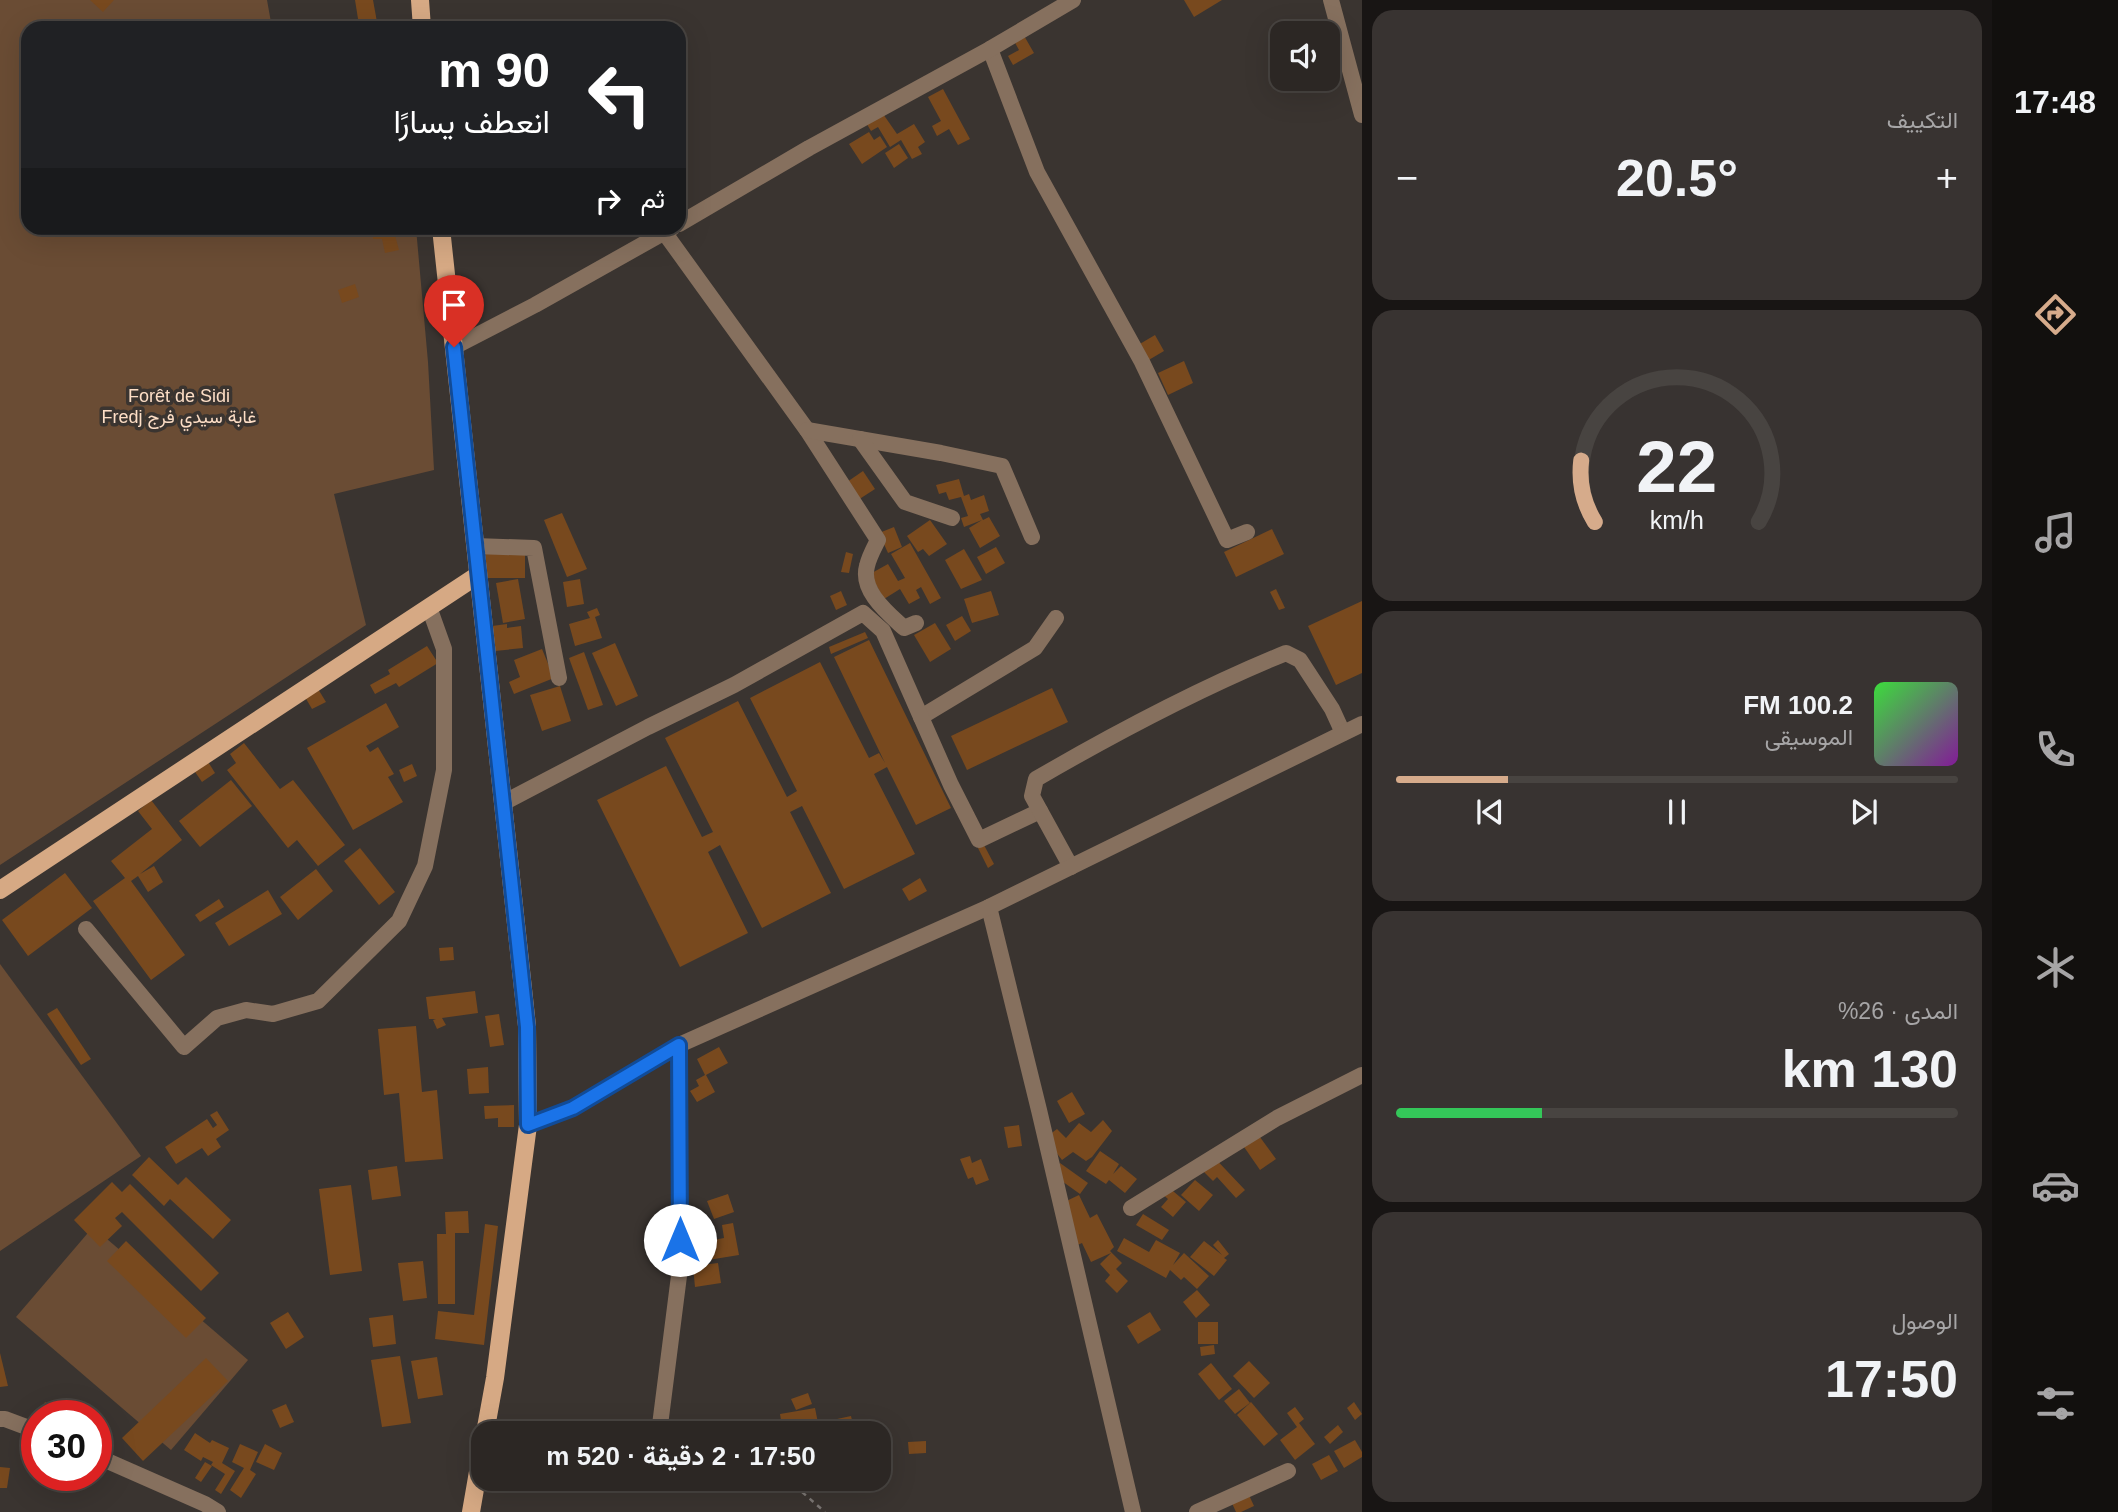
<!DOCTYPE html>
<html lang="ar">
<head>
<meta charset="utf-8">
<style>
	:root { --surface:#2c2724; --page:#383331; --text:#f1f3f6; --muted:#a6a5a6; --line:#484441; --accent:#d6ab8b }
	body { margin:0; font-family:Arial,Vazirmatn,sans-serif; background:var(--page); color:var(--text); direction:rtl; height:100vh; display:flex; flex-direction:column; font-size:26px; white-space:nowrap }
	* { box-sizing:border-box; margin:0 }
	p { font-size:23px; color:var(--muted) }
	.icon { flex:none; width:38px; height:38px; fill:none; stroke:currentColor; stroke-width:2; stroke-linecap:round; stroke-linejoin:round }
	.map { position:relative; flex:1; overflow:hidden; direction:ltr }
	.details { display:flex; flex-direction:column; gap:10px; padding:10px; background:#181514; width:630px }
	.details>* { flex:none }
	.banner { position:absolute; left:21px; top:21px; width:665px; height:214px; border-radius:21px; box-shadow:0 7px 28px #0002,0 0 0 2px var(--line); direction:rtl; background:#202124; color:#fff; overflow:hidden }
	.buttons { position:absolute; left:1270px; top:21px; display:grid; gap:14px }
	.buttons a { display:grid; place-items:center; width:70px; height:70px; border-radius:14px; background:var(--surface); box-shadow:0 7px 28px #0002,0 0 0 2px var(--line); font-size:35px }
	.speed { position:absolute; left:21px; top:1400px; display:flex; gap:14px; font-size:35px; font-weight:700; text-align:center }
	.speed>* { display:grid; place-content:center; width:91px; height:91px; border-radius:50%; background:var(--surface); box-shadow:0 7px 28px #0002,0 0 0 2px var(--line); line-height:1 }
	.speed .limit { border:10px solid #d22; background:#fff; color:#111 }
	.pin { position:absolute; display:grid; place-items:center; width:60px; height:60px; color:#fff; margin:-72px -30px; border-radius:50% 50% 50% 0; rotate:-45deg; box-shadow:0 0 7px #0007 }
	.pin .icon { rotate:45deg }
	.me { position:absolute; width:77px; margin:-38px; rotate:0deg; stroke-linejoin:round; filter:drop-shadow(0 0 5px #0008) }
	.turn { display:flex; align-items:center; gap:24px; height:147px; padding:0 21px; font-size:32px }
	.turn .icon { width:91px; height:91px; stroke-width:2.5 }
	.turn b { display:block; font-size:49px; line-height:60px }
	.then { display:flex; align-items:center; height:66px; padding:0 21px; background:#0003; gap:14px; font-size:26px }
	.big { font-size:52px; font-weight:700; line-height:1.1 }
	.details .card { flex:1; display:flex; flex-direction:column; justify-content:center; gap:10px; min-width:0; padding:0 24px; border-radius:21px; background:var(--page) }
	.details .dial { align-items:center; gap:0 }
	.dial svg { height:182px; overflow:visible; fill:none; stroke:var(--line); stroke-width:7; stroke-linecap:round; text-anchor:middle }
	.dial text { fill:var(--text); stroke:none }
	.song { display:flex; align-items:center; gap:21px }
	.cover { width:84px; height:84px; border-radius:10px; background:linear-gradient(135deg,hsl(120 70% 55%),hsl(290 70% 35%)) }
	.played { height:7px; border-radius:4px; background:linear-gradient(90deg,var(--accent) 20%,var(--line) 20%) }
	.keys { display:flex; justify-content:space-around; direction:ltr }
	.heat { display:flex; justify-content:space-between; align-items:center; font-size:38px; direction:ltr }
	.charge { height:10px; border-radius:5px; background:linear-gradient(90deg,#34c759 26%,var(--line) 0) }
	.trip { position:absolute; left:471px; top:1421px; width:420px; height:70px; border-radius:21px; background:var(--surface); box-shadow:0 7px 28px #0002,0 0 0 2px var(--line); font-weight:700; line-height:70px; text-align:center; direction:rtl }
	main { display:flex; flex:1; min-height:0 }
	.menu { display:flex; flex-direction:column; width:126px; justify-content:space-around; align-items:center; background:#12100e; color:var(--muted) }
	.menu .icon { width:49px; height:49px }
	.menu .active { color:var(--accent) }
	.menu b { font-size:32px; color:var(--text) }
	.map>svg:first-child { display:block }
	.green { fill:#6a4c34 }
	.building { fill:#78491e }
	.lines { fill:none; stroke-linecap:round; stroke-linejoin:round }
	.path { stroke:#7c7774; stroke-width:2.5; stroke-dasharray:5 5; stroke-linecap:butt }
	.minor { stroke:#86705e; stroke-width:16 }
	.major { stroke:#d6a984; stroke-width:18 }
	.route-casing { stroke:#114b97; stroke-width:18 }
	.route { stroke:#1a73e8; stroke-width:12 }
	.labels { text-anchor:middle; stroke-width:7; stroke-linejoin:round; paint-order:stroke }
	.park-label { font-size:18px; fill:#fddec6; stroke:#3a3430 }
</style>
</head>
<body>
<main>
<nav class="menu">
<b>17:48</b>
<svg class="icon active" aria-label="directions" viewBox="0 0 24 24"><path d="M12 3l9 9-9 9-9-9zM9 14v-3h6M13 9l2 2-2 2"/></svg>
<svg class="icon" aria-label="music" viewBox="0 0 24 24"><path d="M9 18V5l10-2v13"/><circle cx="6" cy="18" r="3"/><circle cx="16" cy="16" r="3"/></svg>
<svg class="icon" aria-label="phone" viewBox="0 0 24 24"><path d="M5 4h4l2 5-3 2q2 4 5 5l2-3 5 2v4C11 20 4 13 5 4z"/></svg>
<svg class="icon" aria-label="climate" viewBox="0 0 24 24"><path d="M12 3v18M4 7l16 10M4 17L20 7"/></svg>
<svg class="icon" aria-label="car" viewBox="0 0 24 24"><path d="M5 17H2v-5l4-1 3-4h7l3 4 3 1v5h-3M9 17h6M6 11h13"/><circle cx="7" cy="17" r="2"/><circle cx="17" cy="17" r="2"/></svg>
<svg class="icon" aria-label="filters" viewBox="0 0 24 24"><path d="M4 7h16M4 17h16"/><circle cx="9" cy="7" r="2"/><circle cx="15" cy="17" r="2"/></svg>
</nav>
<section class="details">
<div class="card"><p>التكييف</p>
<div class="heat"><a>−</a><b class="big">20.5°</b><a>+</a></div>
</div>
<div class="card dial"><svg viewBox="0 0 100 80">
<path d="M14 69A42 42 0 1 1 86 69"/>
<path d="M14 69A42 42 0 0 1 8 42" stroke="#d6ab8b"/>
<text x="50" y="56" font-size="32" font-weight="700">22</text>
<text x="50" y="72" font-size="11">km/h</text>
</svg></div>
<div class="card">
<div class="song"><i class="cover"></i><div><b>100.2 FM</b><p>الموسيقى</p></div></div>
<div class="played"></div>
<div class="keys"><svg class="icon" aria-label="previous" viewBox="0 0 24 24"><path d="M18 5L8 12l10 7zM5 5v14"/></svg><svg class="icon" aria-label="pause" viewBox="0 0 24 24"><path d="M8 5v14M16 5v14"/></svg><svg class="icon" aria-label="next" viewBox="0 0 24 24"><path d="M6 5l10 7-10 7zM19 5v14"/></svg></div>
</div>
<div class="card"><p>المدى · 26%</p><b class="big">130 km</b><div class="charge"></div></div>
<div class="card"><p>الوصول</p><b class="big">17:50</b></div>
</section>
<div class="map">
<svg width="1362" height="1512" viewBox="0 0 1362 1512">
	<rect width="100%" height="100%" fill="#3a3430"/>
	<g class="green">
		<path d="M0 0H267L272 28H28V228H416L428 362 434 470 334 494 366 625 0 865Z"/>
		<path d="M0 964 141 1156 0 1251Z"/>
		<path d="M93 1227 248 1360 171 1450 16 1317Z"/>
	</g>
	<g class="building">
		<path d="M90 0H114L103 12Z"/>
		<path d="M355 0H373L377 22 359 25Z"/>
		<path d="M1184 0H1222L1194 17Z"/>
		<path d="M1023 34 1034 53 1013 65 1008 56 1019 50 1013 39Z"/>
		<path d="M943 89 970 139 958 145 949 129 937 136 932 126 941 121 928 97Z"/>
		<path d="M881 111 897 134 914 124 925 142 918 147 922 154 912 159 901 140 890 147 878 127 871 131 865 121Z"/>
		<path d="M869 132 874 140 880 136 887 147 862 164 849 144Z"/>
		<path d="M899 144 908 158 894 168 885 153Z"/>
		<path d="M379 228H393L399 250 385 253 382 239H373V229H379Z"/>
		<path d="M355 284 359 297 342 303 338 290Z"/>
		<path d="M1155 335 1164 351 1147 361 1138 345Z"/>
		<path d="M1184 361 1193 383 1168 395 1158 373Z"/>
		<path d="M863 471 875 489 858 500 847 482Z"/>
		<path d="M959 479 964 496 969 494 971 500 984 495 989 511 980 514 983 520 989 517 1000 536 980 548 969 528 982 520 964 527 961 518 968 516 961 497 949 500 946 492 939 494 936 485Z"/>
		<path d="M562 513 587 569 567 577 544 520Z"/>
		<path d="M930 520 947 544 929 556 923 549 918 552 907 536Z"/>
		<path d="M894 527 902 547 888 553 879 533Z"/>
		<path d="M1272 529 1284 554 1236 577 1224 552Z"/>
		<path d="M910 543 941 598 930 604 921 587 916 590 920 598 909 604 900 589 884 599 870 574 888 564 898 581 905 578 891 554Z"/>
		<path d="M996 547 1005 563 986 574 977 557Z"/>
		<path d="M964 549 982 580 961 589 945 560Z"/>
		<path d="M846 552 853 554 849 573 841 572Z"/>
		<rect x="486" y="554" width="39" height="24"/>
		<path d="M518 579 525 619 503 623 496 583Z"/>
		<path d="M580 579 584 604 567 607 563 582Z"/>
		<path d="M1276 589 1285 608 1279 610 1270 592Z"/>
		<path d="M841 591 847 605 836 610 830 596Z"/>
		<path d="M991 591 999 615 972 623 964 599Z"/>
		<path d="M1362 601V673L1336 685 1308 626Z"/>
		<path d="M597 608 600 615 595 617 602 638 575 646 569 624 590 618 587 612Z"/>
		<path d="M962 616 971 631 955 641 946 625Z"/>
		<path d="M935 623 951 649 930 662 914 635Z"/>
		<path d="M507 624V628L521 626 523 648 495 651 492 626Z"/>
		<path d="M865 632 868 638 831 654 829 647Z"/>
		<path d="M869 640 951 808 916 825 887 767 874 774 915 854 844 889 802 806 790 812 831 893 762 928 720 845 708 852 748 933 680 967 597 800 666 766 702 837 713 832 665 738 738 701 787 797 797 791 750 698 820 662 869 758 879 753 885 763 834 657Z"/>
		<path d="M615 643 638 696 616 706 592 653Z"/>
		<path d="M427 646 438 663 399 687 396 683 375 694 370 685 390 674 388 670Z"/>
		<path d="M542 649 554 678 514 694 509 682 520 677 514 660Z"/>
		<path d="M584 652 603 705 588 710 569 658Z"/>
		<path d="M315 684 326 702 312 709 302 692Z"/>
		<path d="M560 686 571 721 542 731 530 695Z"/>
		<path d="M1052 688 1068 722 967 770 951 736Z"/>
		<path d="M386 703 399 727 366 746 370 752 378 747 394 774 388 777 403 802 353 830 307 748Z"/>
		<path d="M244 743 280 789 293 780 345 845 318 866 297 840 288 848 227 770 236 763 230 754Z"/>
		<path d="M207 760 215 773 202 782 193 769Z"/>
		<path d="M412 764 417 776 404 782 399 770Z"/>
		<path d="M231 780 252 806 200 847 179 821Z"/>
		<path d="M151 800 182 840 140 874 154 866 163 882 148 892 138 876 131 881 185 955 151 980 93 901 125 878 111 861 152 829 138 811Z"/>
		<path d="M984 845 994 864 988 868 978 848Z"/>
		<path d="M360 848 395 892 379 905 344 861Z"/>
		<path d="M316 869 333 891 298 920 280 897Z"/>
		<path d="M65 873 92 908 28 956 2 920Z"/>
		<path d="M920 878 927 891 909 901 902 889Z"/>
		<path d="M268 890 282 914 229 946 215 923Z"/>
		<path d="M219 899 224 907 200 922 195 915Z"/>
		<path d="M453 947 454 960 440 961 439 948Z"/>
		<path d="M475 991 478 1013 442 1018 446 1025 437 1029 433 1020 436 1019H429L426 997Z"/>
		<path d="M57 1008 91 1059 81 1065 47 1014Z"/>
		<path d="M499 1014 504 1045 490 1047 485 1016Z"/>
		<path d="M416 1026 422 1092 437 1090 443 1159 405 1162 399 1093 384 1095 378 1029Z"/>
		<path d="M719 1047 728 1063 706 1075 715 1092 697 1102 690 1091 699 1086 696 1080 705 1075 697 1059Z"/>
		<path d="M488 1067 489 1093 469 1094 467 1069Z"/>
		<path d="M1072 1092 1085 1114 1069 1123 1057 1101Z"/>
		<path d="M514 1105V1127H498V1118L485 1119 484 1106Z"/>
		<path d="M217 1111 229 1130 216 1139 221 1147 208 1156 202 1148 176 1164 165 1147 207 1119 213 1128 217 1125 210 1115Z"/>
		<path d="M1103 1120 1112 1131 1092 1157 1086 1161 1073 1152 1062 1160 1045 1138 1057 1129 1066 1138 1079 1123 1091 1132Z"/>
		<path d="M1019 1125 1022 1146 1008 1148 1004 1127Z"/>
		<path d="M1257 1133 1276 1159 1260 1170 1242 1144Z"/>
		<path d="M1100 1151 1119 1164 1113 1174 1121 1166 1137 1179 1125 1193 1109 1180 1106 1184 1086 1171Z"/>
		<path d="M1209 1152 1245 1190 1236 1198 1217 1177 1213 1181 1196 1164Z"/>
		<path d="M970 1156 972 1163 981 1159 989 1180 976 1185 973 1177 968 1179 960 1159Z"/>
		<path d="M149 1157 178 1185 186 1177 231 1220 213 1239 170 1199 164 1206 132 1175Z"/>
		<path d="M1060 1163 1088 1183 1080 1194 1052 1174Z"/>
		<path d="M397 1166 401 1196 372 1200 368 1170Z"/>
		<path d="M1195 1180 1213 1195 1199 1211 1181 1195Z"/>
		<path d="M112 1182 122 1192 130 1184 219 1273 201 1291 122 1212 115 1218 122 1226 100 1247 74 1220Z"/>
		<path d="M351 1185 362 1271 330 1275 319 1189Z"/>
		<path d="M1167 1186 1186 1202 1173 1217 1161 1207 1168 1199 1161 1193Z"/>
		<path d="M728 1194 734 1212 714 1219 707 1201Z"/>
		<path d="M1079 1195 1090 1218 1097 1214 1114 1247 1110 1251 1122 1263 1116 1269 1128 1281 1117 1293 1105 1281 1110 1275 1100 1264 1111 1253 1091 1262 1082 1243 1073 1247 1060 1204Z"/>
		<path d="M468 1211 469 1233H455V1304H438L437 1234H446L445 1212Z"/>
		<path d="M1143 1214 1169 1230 1162 1240 1136 1225Z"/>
		<path d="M733 1223 739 1255 696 1262 692 1244 724 1238 722 1225Z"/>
		<path d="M485 1224 498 1226 484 1345 435 1339 438 1311 474 1315Z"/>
		<path d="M1124 1238 1149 1252 1156 1240 1180 1253 1173 1265 1184 1253 1209 1276 1197 1289 1184 1277 1181 1280 1170 1270 1166 1278 1117 1251Z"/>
		<path d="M1218 1240 1229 1254 1224 1258 1227 1260 1214 1276 1190 1257 1204 1241 1222 1255 1213 1245Z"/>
		<path d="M126 1241 206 1318 186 1338 107 1261Z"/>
		<path d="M423 1261 427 1298 403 1301 398 1263Z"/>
		<path d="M718 1263 721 1283 695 1287 693 1266Z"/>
		<path d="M1197 1290 1210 1305 1196 1318 1183 1302Z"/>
		<path d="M288 1312 304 1337 286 1349 270 1323Z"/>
		<path d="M1150 1312 1161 1330 1138 1344 1127 1326Z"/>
		<path d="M393 1315 396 1344 373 1347 369 1318Z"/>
		<rect x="1198" y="1322" width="20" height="22"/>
		<path d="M1214 1345 1215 1354 1201 1356 1200 1347Z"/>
		<path d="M0 1353 8 1386 0 1387Z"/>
		<path d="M400 1356 411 1423 382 1427 371 1360Z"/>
		<path d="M437 1357 443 1395 418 1399 411 1361Z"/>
		<path d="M206 1358 228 1381 143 1461 122 1438Z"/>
		<path d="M1249 1361 1270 1383 1254 1398 1233 1376Z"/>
		<path d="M1211 1363 1232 1389 1219 1400 1198 1374Z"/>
		<path d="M1239 1389 1250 1403 1235 1414 1224 1401Z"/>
		<path d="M808 1393 812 1404 796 1410 791 1399Z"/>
		<path d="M45 1402 70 1416H38Z"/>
		<path d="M1251 1402 1278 1434 1264 1446 1237 1415Z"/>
		<path d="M1354 1402 1362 1414 1355 1420 1347 1408Z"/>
		<path d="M286 1404 294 1422 280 1428 272 1410Z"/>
		<path d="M1295 1407 1304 1419 1299 1423 1315 1444 1295 1460 1280 1440 1297 1427 1287 1413Z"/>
		<path d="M815 1408 820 1433H783L780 1414Z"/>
		<path d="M851 1416 855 1433H828L839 1430 837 1419Z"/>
		<path d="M1338 1425 1343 1432 1330 1444 1324 1437Z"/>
		<path d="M195 1433 210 1443 212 1440 229 1448 222 1463 235 1471 221 1494 215 1490 225 1474 211 1465 213 1462 203 1457 201 1461 184 1450Z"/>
		<path d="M1355 1440 1362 1452V1457L1344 1468 1334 1451Z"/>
		<path d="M926 1441V1453L909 1454 908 1442Z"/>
		<path d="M240 1444 258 1452 250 1470 256 1474 241 1498 230 1490 244 1468 232 1462Z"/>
		<path d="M265 1444 282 1453 274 1470 256 1462Z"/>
		<path d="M1329 1455 1338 1471 1321 1480 1312 1464Z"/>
		<path d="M205 1462 212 1466 201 1482 195 1478Z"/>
		<path d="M0 1467 10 1468 7 1488H0Z"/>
		<path d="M41 1475H57L54 1488 39 1484Z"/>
		<path d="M1248 1493 1254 1506 1241 1512H1236L1231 1501Z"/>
	</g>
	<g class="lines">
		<path class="path" d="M787 1479 825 1512"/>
		<g class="minor">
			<path d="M1331 0 1362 115"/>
			<path d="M990 49 1037 172 1142 362 1227 540 1247 532"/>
			<path d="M679 224 809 148 990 49 1073 0"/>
			<path d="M664 232 807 430 878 540C874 548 869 557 867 566 860 591 888 613 904 628L916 623"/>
			<path d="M454 347 535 305 672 228"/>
			<path d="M807 430 941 453 1002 466 1032 537"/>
			<path d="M860 439 905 502 952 518"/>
			<path d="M475 546 534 548 559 678"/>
			<path d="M921 717 1035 648 1056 618"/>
			<path d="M503 803 648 727 734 685 863 613 883 631 951 785 979 840 1040 811"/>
			<path d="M1071 867 1032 796 1036 779C1117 732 1200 688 1286 653L1300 660 1332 709 1343 733"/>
			<path d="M989 907 1039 1110 1133 1512"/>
			<path d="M86 929 184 1047 217 1018 246 1010 273 1014 318 1001 399 921 425 866 444 770V649L429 607"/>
			<path d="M528 1125 573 1108 679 1045 989 907 1362 724"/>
			<path d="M1131 1208 1277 1118 1362 1075"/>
			<path d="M0 1419H5L37 1431"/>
			<path d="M659 1433 680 1268 679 1045"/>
			<path d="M96 1456 205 1504 218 1512"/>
			<path d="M1197 1512 1288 1471"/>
		</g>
		<g class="major">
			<path d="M420 0 422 28"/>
			<path d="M441 228 527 1026 528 1125 495 1378 485 1433"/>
			<path d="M0 890 478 575"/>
			<path d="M471 1512 483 1443"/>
		</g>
	</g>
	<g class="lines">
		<g class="route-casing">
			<path id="route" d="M454 347 527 1027 528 1125 573 1108 679 1045 680 1240"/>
		</g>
		<use href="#route" class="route"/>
	</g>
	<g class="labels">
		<g class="park-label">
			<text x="179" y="402">Forêt de Sidi<tspan x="179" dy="21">Fredj غابة سيدي فرج</tspan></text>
		</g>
	</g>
</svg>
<div class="buttons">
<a><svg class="icon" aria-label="sound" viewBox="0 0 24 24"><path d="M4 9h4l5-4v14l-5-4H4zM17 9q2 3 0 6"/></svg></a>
</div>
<div class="speed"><div class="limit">30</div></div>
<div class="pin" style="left:454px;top:347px;background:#d93025"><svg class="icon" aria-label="arrive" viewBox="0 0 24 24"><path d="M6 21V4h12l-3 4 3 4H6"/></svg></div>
<svg class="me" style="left:680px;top:1240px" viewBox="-20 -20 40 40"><circle r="19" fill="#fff"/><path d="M0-13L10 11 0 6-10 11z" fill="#1a73e8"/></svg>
<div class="trip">17:50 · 2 دقيقة · 520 m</div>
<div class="banner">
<div class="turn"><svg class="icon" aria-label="left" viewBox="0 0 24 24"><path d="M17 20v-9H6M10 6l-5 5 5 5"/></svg><div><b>90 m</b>انعطف يسارًا</div></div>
<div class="then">ثم<svg class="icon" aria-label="right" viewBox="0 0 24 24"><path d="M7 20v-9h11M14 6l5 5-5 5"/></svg></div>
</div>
</div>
</main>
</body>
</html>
